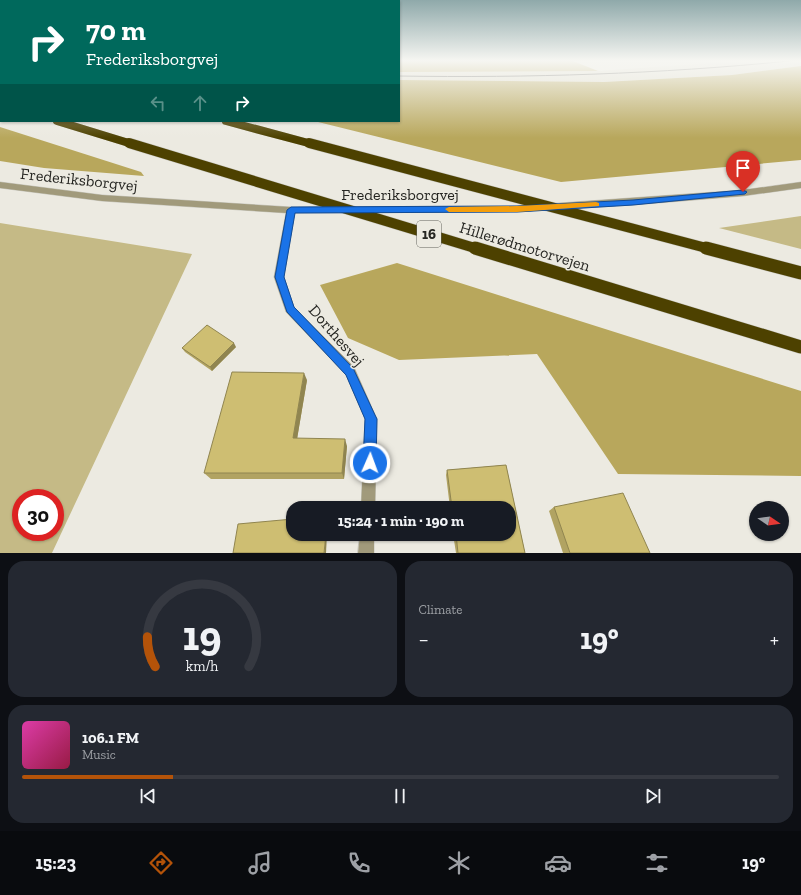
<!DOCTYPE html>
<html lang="en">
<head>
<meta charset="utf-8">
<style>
	:root { --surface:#171b24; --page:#242831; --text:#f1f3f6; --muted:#9ea1a6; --line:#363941; --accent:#b45309 }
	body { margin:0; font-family:"Zilla Slab",serif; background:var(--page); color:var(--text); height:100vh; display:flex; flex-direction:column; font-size:15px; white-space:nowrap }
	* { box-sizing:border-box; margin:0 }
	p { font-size:13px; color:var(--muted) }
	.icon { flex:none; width:22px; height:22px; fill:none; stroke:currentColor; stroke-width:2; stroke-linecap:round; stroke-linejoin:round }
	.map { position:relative; height:553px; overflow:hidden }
	.details { display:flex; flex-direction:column; gap:8px; padding:8px; background:#0d0f14; flex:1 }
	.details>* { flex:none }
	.guide { position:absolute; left:0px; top:0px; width:400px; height:122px; box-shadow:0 1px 3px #0004; background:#00695c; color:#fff; overflow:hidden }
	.needle { width:26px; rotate:103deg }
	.tools { position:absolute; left:749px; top:501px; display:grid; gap:8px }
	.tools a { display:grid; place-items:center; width:40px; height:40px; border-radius:50%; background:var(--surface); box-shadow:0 1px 3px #0004; font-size:20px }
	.speed { position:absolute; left:12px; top:489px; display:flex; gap:8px; font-size:20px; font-weight:700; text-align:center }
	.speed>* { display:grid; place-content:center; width:52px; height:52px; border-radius:50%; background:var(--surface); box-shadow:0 1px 3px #0004; line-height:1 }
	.speed .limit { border:6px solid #d22; background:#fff; color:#111 }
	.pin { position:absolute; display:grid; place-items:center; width:34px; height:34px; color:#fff; margin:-41px -17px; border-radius:50% 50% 50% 0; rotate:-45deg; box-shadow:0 0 4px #0007 }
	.pin .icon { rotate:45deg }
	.me { position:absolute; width:44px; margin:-22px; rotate:2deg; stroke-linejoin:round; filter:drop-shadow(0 0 3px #0008) }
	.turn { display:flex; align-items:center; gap:14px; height:84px; padding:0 20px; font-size:18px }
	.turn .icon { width:52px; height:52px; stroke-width:2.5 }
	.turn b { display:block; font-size:28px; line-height:34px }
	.lanes { display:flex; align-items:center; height:38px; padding:0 20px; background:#0003; justify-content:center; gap:20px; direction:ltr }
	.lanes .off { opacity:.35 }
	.big { font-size:30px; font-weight:700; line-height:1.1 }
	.details .widget { flex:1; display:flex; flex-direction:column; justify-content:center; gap:6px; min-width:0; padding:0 14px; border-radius:16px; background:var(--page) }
	.details .dial { align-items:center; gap:0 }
	.dial svg { height:104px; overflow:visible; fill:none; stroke:var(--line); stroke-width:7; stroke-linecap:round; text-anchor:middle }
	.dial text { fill:var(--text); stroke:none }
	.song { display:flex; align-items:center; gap:12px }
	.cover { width:48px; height:48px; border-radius:6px; background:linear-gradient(135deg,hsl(320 70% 55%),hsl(340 70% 35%)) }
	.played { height:4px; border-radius:2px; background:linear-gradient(90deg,var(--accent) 20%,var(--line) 20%) }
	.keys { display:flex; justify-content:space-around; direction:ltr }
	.heat { display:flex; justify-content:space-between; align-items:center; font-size:22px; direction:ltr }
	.details .tiles { flex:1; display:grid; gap:8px; grid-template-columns:1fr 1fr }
	.widget:last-child { grid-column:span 2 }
	.trip { position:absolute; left:286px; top:501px; width:230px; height:40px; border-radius:16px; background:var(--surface); box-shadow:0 1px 3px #0004; font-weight:700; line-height:40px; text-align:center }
	.tab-bar { display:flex; height:64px; justify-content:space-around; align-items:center; background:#090b0e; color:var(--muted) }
	.tab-bar .icon { width:28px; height:28px }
	.tab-bar .active { color:var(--accent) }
	.tab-bar b { font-size:18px; color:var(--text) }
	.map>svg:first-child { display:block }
	.built { fill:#e0ddce }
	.green { fill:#c5ba86; fill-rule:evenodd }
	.forest { fill:#b8a75c }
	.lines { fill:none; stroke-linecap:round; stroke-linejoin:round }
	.river { fill:#a9984d; fill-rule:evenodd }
	.minor-casing { stroke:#c8c7bf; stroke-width:1 }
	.highway-casing { stroke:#c8c7bf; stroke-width:1 }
	.minor { fill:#a19a7b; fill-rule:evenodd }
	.highway { fill:#4d4100; fill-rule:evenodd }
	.tram { stroke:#4f4e49; stroke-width:1 }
	.highway-bridge-far2-casing { stroke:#c8c7bf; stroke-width:8; stroke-linecap:butt }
	.highway-bridge-far1-casing { stroke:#c8c7bf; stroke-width:11; stroke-linecap:butt }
	.highway-bridge-casing { stroke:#c8c7bf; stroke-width:14; stroke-linecap:butt }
	.highway-bridge-far2 { stroke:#4d4100; stroke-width:8 }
	.highway-bridge-far1 { stroke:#4d4100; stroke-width:10 }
	.highway-bridge { stroke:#4d4100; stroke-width:13 }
	.wall { fill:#b1a362 }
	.shaded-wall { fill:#908550 }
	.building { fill:#cebe72; stroke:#908550 }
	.route { fill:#1a73e8; stroke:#114b97 }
	.slow { fill:#f59e0b }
	.labels { text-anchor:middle; stroke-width:3; stroke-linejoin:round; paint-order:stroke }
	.shield { fill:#eceae1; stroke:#61615b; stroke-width:1 }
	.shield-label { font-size:15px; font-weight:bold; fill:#262622 }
	.street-label { font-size:16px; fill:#262622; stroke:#eceae1 }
</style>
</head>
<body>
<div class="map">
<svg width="801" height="553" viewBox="0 0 801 553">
	<rect width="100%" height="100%" fill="#eceae1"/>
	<path class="built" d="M740 61H801V66L732 75 604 82 399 80V72L598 71Z"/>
	<g class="green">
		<path d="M801 216V249L719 228Z"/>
		<path d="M0 223 192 254 52 553H0ZM21 498H55V532H21Z"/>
	</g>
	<g class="forest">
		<path d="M399 61H573L598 71 399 72Z"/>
		<path d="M801 66V160L561 182 314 121H399V80L604 82 732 75Z"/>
		<path d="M0 127 141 172 144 176 44 168 0 161Z"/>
		<path d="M397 263 801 391V476L618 474 537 354 399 360 348 338 320 285Z"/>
	</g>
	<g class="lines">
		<path class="river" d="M0 87H1L0 108Z"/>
		<g class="minor-casing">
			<g id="minor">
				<path d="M0 182 102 195 291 207 517 206 743 190 801 182V188L743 196 633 205 517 212 295 213 284 277 294 307 354 367 377 419 375 508H361L365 419 346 375 286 312 274 277 286 213 102 201 0 188Z"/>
				<path d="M360 534H374V553H358Z"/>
			</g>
		</g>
		<g class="highway-casing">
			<g id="highway">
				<rect x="0" y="61" width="1" height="3"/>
				<rect x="0" y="102" width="1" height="4"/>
			</g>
		</g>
		<use href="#minor" class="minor"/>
		<use href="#highway" class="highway"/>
		<path class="tram" d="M399 76C529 78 659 74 789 61"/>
		<g class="highway-bridge-far2-casing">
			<g id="highway-bridge-far2">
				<path d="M57 121 132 144"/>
				<path d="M226 121 312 144"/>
			</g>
		</g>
		<g class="highway-bridge-far1-casing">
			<g id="highway-bridge-far1">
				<path d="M129 143 478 249"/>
				<path d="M309 143 710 249"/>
			</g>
		</g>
		<g class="highway-bridge-casing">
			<g id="highway-bridge">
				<path d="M475 248 801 347"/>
				<path d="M706 248 801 273"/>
			</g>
		</g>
		<use href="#highway-bridge-far2" class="highway-bridge-far2"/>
		<use href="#highway-bridge-far1" class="highway-bridge-far1"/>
		<use href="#highway-bridge" class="highway-bridge"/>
	</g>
	<g class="wall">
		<path d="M236 347 212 371 185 352 182 348Z"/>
		<path d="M307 380 297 439 347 446 344 479H211L204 473Z"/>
		<path d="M506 465 525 553H456L453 534H509V508H450L446 475 447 470Z"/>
		<path d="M554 507 650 553H563L549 511Z"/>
	</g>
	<g class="shaded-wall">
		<path d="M234 343 236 347 212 371 210 367Z"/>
		<path d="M304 373 307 380 296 445 293 438Z"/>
		<path d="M345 439 347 446 344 479 342 473Z"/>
		<path d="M326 534H327L326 553H324Z"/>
	</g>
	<g class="building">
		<path d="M207 325 234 343 210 367 182 348Z"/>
		<path d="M232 372 304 373 293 438 345 439 342 473H204Z"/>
		<path d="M506 465 525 553H458L456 534H509V508H452L447 470Z"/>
		<path d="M623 493 650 553H570L554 507Z"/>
		<path d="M293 519V534H326L324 553H233L238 524Z"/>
	</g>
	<linearGradient id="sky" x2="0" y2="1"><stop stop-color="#8fa9aa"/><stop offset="0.44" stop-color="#f6f6f2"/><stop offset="1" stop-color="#f6f6f2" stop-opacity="0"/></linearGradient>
	<rect width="801" height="138" fill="url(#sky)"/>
	<path class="route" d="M743 190 747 192 745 194 633 205 517 212 295 213 284 277 294 307 353 368 375 415 377 419 376 463 374 468 370 469 365 468 363 463 365 419 346 375 287 312 275 277 287 210 291 207 517 206 633 200Z"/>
	<path class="slow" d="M596 202 599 203V206L517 212H449L445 209 449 207 517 206Z"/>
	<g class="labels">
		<rect class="shield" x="417" y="221" width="24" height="26" rx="3"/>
		<g class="shield-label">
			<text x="429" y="239">16</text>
		</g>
		<g class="street-label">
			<text transform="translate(79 179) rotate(6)" y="6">Frederiksborgvej</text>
			<text x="400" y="200">Frederiksborgvej</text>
			<text transform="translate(525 246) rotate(17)" y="6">Hillerødmotorvejen</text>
			<text transform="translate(337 335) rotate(49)" y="6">Dorthesvej</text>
		</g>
	</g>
</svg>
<div class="tools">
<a><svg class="needle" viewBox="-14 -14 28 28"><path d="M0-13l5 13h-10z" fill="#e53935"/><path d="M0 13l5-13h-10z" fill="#9ea1a6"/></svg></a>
</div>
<div class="speed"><div class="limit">30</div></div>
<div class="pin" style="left:743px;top:192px;background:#d93025"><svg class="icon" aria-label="arrive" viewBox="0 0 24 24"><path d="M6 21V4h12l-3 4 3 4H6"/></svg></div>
<svg class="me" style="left:370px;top:463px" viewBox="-20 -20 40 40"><circle r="17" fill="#1a73e8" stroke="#fff" stroke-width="3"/><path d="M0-11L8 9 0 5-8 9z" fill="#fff"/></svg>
<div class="trip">15:24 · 1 min · 190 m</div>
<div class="guide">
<div class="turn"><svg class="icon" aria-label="right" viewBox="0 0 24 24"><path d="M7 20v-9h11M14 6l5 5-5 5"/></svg><div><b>70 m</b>Frederiksborgvej</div></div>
<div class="lanes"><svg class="icon off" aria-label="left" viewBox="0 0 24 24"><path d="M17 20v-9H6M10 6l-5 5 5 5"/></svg><svg class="icon off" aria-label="ahead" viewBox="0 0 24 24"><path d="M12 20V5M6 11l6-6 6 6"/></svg><svg class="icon" aria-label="right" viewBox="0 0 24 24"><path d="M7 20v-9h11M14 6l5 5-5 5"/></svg></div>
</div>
</div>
<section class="details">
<div class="tiles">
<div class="widget dial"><svg viewBox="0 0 100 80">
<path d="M14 69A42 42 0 1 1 86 69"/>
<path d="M14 69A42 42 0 0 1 8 46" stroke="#b45309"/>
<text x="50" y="56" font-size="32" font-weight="700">19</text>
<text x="50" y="72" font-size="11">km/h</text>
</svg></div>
<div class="widget"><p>Climate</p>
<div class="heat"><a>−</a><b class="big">19°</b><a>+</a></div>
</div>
<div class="widget">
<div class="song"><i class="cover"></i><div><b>106.1 FM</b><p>Music</p></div></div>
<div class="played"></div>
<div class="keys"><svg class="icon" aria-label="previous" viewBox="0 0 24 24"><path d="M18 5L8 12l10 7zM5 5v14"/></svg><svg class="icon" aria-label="pause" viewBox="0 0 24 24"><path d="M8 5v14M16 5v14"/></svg><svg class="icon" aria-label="next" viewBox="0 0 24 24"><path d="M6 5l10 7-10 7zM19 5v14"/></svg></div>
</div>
</div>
</section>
<nav class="tab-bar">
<b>15:23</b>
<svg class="icon active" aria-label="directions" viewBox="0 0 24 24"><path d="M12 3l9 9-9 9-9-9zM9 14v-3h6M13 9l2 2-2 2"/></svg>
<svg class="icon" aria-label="music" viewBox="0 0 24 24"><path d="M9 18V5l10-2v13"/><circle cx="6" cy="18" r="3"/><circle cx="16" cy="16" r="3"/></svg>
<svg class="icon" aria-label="phone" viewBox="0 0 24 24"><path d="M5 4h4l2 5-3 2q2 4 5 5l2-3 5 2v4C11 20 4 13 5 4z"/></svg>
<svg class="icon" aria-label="climate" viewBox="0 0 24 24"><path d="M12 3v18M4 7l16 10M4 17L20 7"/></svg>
<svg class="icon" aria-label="car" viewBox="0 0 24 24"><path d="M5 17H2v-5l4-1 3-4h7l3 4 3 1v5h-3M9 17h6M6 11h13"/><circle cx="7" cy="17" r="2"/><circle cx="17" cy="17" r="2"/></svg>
<svg class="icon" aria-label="filters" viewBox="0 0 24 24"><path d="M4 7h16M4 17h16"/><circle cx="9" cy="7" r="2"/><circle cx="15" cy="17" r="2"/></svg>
<b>19°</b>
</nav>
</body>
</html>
